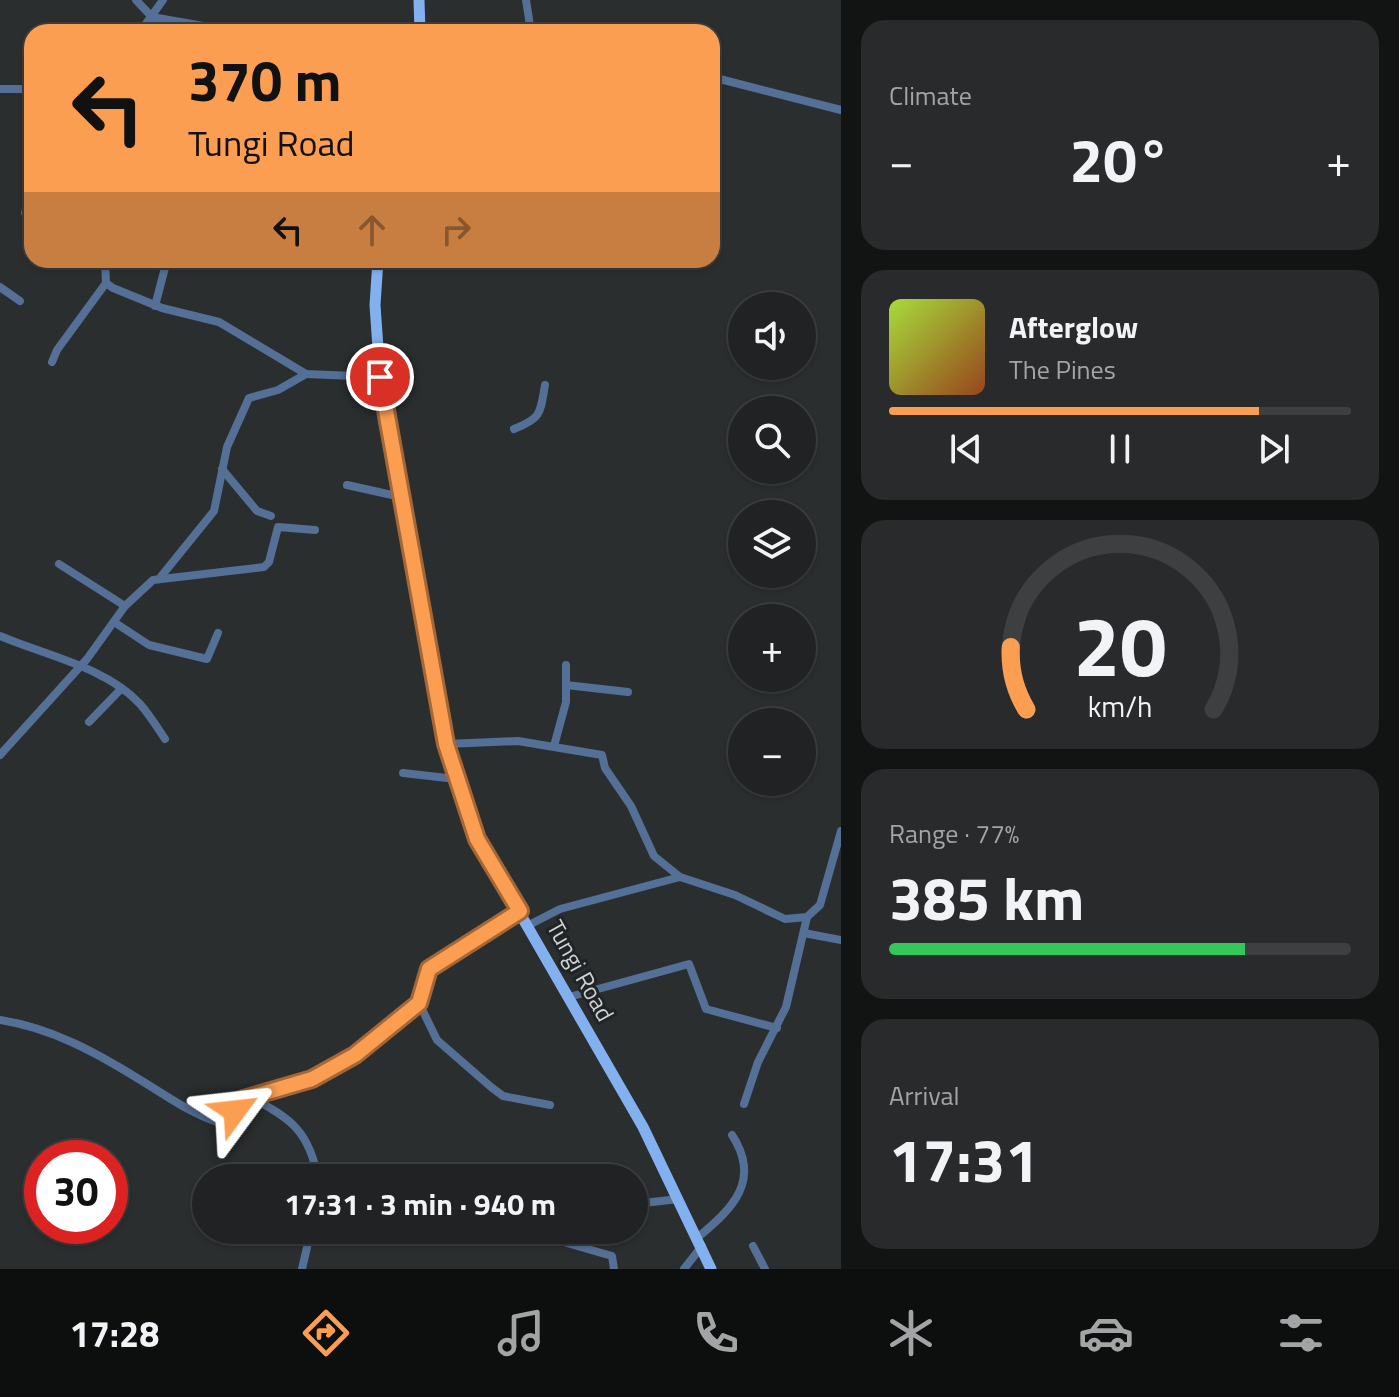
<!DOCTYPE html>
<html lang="en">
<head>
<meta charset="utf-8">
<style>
	:root { --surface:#202223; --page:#282a2b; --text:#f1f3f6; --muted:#a2a4a6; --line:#3d3f41; --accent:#fc9e52 }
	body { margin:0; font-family:"Titillium Web",sans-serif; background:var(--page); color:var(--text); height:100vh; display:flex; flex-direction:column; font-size:30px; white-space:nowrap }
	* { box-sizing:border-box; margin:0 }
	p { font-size:26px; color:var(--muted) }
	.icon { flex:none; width:44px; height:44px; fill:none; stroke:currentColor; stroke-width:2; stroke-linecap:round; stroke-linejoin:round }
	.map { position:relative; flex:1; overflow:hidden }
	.details { display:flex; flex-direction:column; gap:20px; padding:20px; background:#121313; width:558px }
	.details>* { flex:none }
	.hud { position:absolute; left:24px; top:24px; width:696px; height:244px; border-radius:24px; box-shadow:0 2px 6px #0004,0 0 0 2px var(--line); background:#fc9e52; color:#111; overflow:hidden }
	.buttons { position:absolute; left:728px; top:292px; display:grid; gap:16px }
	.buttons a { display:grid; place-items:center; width:88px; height:88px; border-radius:50%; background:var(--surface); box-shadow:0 2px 6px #0004,0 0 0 2px var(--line); font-size:40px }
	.speed { position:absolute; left:24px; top:1140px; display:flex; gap:16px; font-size:40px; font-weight:700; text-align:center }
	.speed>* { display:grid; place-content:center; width:104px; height:104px; border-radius:50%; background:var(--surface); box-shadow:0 2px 6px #0004,0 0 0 2px var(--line); line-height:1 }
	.speed .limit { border:12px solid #d22; background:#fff; color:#111 }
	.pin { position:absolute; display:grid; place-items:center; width:68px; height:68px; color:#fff; margin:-34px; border:4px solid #fff; border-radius:50%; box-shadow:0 2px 8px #0007 }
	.me { position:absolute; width:88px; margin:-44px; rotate:60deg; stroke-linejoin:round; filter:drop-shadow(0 0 6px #0008) }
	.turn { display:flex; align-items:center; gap:28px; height:168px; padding:0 32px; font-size:36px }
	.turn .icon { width:104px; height:104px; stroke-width:2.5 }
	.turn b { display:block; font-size:56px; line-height:68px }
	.lanes { display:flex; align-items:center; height:76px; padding:0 32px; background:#0003; justify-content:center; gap:40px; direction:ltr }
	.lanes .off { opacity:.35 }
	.big { font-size:60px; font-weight:700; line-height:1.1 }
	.details .widget { flex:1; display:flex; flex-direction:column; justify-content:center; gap:12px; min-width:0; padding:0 28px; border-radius:24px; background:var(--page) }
	.details .dial { align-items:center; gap:0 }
	.dial svg { height:208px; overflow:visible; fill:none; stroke:var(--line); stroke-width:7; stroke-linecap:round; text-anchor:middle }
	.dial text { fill:var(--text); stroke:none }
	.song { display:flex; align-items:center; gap:24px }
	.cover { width:96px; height:96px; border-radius:12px; background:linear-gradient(135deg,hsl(80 70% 55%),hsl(20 70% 35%)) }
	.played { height:8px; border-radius:4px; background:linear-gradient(90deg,var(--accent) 80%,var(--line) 80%) }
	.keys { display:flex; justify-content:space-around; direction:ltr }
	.heat { display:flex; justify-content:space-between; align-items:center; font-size:44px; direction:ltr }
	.charge { height:12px; border-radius:6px; background:linear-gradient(90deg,#34c759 77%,var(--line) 0) }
	.trip { position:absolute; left:192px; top:1164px; width:456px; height:80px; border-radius:40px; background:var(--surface); box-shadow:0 2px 6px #0004,0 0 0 2px var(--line); font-weight:700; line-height:80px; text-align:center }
	.dock { display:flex; height:128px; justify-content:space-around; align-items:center; background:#0d0e0e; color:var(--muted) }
	.dock .icon { width:56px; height:56px }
	.dock .current { color:var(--accent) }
	.dock b { font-size:36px; color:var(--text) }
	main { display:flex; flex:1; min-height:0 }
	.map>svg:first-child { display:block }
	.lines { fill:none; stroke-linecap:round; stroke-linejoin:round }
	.minor { stroke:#547096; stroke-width:8 }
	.major { stroke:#83b1f0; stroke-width:11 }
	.route-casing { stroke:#a46735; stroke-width:20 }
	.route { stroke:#fc9e52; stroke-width:14 }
	.labels { text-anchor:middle; stroke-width:6; stroke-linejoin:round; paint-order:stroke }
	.street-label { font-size:24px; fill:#cfd2d3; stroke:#202426 }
</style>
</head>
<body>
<main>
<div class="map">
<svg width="841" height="1269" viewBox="0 0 841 1269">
	<rect width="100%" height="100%" fill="#2a2e2f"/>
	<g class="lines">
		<g class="minor">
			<path d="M136 0 152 17 237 32"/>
			<path d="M526 0 531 32"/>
			<path d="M152 17 164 32"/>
			<path d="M140 32 163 0"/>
			<path d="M322 32H370"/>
			<path d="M457 32 478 29 519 32"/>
			<path d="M712 77 841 110"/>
			<path d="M0 89H32"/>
			<path d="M32 186 25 213 32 225"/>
			<path d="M105 260 106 283 113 288 162 308 219 322 306 374 380 377"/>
			<path d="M107 264 127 260"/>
			<path d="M0 287 20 301"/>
			<path d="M155 306 167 260"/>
			<path d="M52 362 57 350 106 283"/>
			<path d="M514 429C542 418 540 413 545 385"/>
			<path d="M222 469 257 511 271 516"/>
			<path d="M347 485 401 497"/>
			<path d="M59 564 125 606"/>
			<path d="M159 579 214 511 227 447 249 398 278 390 306 374"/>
			<path d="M114 622 149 645 207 659 218 633"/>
			<path d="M0 636C44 655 106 667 140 704 149 714 157 727 165 739"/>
			<path d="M566 685 628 692"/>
			<path d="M89 722 120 690"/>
			<path d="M446 744 518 741 602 755 605 768 631 806 654 856 680 877"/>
			<path d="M554 746 566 702V665"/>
			<path d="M0 755 87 659 125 606 153 580 264 567 269 562 278 527 315 530"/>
			<path d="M403 773 456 779"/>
			<path d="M520 911 429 969 419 1003 437 1040 491 1087 503 1096 550 1105"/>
			<path d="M529 925 560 909 680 877 735 895 785 919 807 917 820 905 841 831"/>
			<path d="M804 933 841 940"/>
			<path d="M569 997 689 964 706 1009 777 1028"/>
			<path d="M0 1020C52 1028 97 1053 142 1081 170 1098 197 1118 230 1126L235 1122 237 1102 324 1073 355 1055 419 1003"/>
			<path d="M252 1098C292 1119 309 1132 318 1178"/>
			<path d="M744 1104 758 1062 786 1007 807 917"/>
			<path d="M634 1204 679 1199"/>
			<path d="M568 1230 565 1234 567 1243 612 1256 614 1269"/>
			<path d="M697 1238C732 1209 762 1181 732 1135"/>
			<path d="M753 1246 765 1269"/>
			<path d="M302 1269 311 1230"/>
			<path d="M684 1269 702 1246"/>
		</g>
		<g class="major">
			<path d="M419 0 420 32"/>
			<path d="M378 260 375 305 380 377 446 744 477 839 643 1127 711 1269"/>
		</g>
	</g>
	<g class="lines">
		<g class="route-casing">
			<path id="route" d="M235 1111 240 1100 312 1079 355 1055 419 1003 429 969 520 911 477 839 446 744 380 377"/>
		</g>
		<use href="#route" class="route"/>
	</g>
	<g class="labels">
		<g class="street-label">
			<text transform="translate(580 971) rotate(61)" y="8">Tungi Road</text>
		</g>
	</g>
</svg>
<div class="buttons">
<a><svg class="icon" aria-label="sound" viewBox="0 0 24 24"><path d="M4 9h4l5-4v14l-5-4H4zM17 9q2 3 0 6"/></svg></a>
<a><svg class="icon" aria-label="search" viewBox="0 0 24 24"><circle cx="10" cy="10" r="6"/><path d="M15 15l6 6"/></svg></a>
<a><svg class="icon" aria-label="layers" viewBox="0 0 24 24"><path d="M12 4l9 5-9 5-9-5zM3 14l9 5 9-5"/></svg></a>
<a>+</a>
<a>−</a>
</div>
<div class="speed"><div class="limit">30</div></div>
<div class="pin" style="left:380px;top:377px;background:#d93025"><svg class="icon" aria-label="arrive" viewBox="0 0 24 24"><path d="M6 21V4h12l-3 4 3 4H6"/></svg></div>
<svg class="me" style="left:235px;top:1111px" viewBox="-20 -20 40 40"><path d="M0-17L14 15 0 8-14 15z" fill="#fc9e52" stroke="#fff" stroke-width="4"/></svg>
<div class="trip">17:31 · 3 min · 940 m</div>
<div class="hud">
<div class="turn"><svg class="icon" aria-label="left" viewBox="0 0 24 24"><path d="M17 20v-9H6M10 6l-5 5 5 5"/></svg><div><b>370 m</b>Tungi Road</div></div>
<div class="lanes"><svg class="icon" aria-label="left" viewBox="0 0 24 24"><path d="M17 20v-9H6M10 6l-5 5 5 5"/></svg><svg class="icon off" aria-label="ahead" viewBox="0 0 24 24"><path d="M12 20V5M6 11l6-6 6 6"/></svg><svg class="icon off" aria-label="right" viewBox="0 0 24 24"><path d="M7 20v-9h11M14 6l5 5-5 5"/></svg></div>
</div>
</div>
<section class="details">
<div class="widget"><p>Climate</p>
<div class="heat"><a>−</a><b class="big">20°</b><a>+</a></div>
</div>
<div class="widget">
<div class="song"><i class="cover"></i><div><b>Afterglow</b><p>The Pines</p></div></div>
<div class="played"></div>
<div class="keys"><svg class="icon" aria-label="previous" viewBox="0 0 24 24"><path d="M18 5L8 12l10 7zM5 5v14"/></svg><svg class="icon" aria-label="pause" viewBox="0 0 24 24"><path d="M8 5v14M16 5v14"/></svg><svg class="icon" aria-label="next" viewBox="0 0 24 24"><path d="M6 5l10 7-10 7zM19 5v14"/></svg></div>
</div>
<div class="widget dial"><svg viewBox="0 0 100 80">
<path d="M14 69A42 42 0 1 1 86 69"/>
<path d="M14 69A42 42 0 0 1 8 45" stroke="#fc9e52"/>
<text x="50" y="56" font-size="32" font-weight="700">20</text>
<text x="50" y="72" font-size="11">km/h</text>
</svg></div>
<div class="widget"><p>Range · 77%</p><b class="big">385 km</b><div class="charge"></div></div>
<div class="widget"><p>Arrival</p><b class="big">17:31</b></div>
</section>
</main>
<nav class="dock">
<b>17:28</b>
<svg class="icon current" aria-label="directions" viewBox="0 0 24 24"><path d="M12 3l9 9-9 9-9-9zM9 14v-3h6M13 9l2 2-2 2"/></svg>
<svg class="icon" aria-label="music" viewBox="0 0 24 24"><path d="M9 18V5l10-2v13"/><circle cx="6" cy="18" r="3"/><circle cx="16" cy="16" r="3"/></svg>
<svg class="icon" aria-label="phone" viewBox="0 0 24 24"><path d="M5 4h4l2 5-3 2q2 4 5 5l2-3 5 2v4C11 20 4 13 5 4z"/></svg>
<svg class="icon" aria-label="climate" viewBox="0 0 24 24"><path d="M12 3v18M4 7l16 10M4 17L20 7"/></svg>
<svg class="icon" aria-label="car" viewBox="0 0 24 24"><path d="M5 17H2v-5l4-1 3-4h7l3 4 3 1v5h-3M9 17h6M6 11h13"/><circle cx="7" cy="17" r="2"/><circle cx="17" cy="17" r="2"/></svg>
<svg class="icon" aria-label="filters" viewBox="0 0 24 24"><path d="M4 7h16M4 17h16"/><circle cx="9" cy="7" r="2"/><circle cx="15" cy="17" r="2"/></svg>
</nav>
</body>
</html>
